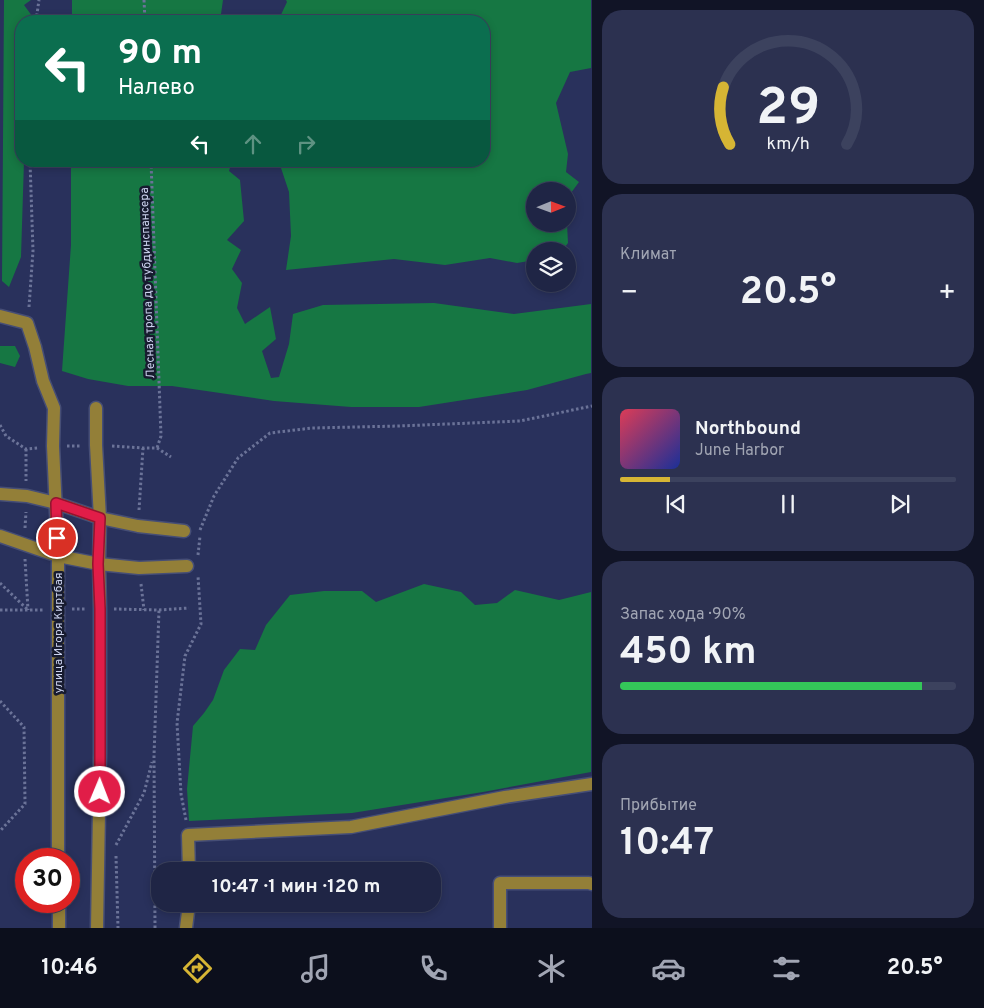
<!DOCTYPE html>
<html lang="ru">
<head>
<meta charset="utf-8">
<style>
	:root { --surface:#1f2545; --page:#2c3150; --text:#f1f3f6; --muted:#a1a5b3; --line:#3c425e; --accent:#d6b534 }
	body { margin:0; font-family:Overpass,sans-serif; background:var(--page); color:var(--text); height:100vh; display:flex; flex-direction:column; font-size:19px; white-space:nowrap }
	* { box-sizing:border-box; margin:0 }
	p { font-size:16px; color:var(--muted) }
	.icon { flex:none; width:28px; height:28px; fill:none; stroke:currentColor; stroke-width:2; stroke-linecap:round; stroke-linejoin:round }
	.map { position:relative; flex:1; overflow:hidden }
	.panel { display:flex; flex-direction:column; gap:10px; padding:10px; background:#111426; width:392px }
	.panel>* { flex:none }
	.banner { position:absolute; left:15px; top:15px; width:475px; height:152px; border-radius:20px; box-shadow:0 2px 8px #0003,0 0 0 1px var(--line); background:#0b6e4f; color:#fff; overflow:hidden }
	.needle { width:32px; rotate:89deg }
	.fabs { position:absolute; left:526px; top:182px; display:grid; gap:10px }
	.fabs a { display:grid; place-items:center; width:50px; height:50px; border-radius:50%; background:var(--surface); box-shadow:0 2px 8px #0003,0 0 0 1px var(--line); font-size:25px }
	.speed { position:absolute; left:15px; top:848px; display:flex; gap:10px; font-size:25px; font-weight:700; text-align:center }
	.speed>* { display:grid; place-content:center; width:65px; height:65px; border-radius:50%; background:var(--surface); box-shadow:0 2px 8px #0003,0 0 0 1px var(--line); line-height:1 }
	.speed .limit { border:8px solid #d22; background:#fff; color:#111 }
	.pin { position:absolute; display:grid; place-items:center; width:42px; height:42px; color:#fff; margin:-21px; border:2px solid #fff; border-radius:50%; box-shadow:0 1px 5px #0007 }
	.me { position:absolute; width:55px; margin:-28px; rotate:1deg; stroke-linejoin:round; filter:drop-shadow(0 0 4px #0008) }
	.turn { display:flex; align-items:center; gap:18px; height:105px; padding:0 20px; font-size:22px }
	.turn .icon { width:65px; height:65px; stroke-width:2.5 }
	.turn b { display:block; font-size:35px; line-height:42px }
	.lanes { display:flex; align-items:center; height:48px; padding:0 20px; background:#0003; justify-content:center; gap:25px; direction:ltr }
	.lanes .off { opacity:.35 }
	.big { font-size:38px; font-weight:700; line-height:1.1 }
	.panel .widget { flex:1; display:flex; flex-direction:column; justify-content:center; gap:8px; min-width:0; padding:0 18px; border-radius:20px; background:var(--page) }
	.panel .dial { align-items:center; gap:0 }
	.dial svg { height:130px; overflow:visible; fill:none; stroke:var(--line); stroke-width:7; stroke-linecap:round; text-anchor:middle }
	.dial text { fill:var(--text); stroke:none }
	.song { display:flex; align-items:center; gap:15px }
	.cover { width:60px; height:60px; border-radius:8px; background:linear-gradient(135deg,hsl(350 70% 55%),hsl(230 70% 35%)) }
	.played { height:5px; border-radius:2px; background:linear-gradient(90deg,var(--accent) 15%,var(--line) 15%) }
	.keys { display:flex; justify-content:space-around; direction:ltr }
	.heat { display:flex; justify-content:space-between; align-items:center; font-size:28px; direction:ltr }
	.charge { height:8px; border-radius:4px; background:linear-gradient(90deg,#34c759 90%,var(--line) 0) }
	.trip { position:absolute; left:151px; top:862px; width:290px; height:50px; border-radius:20px; background:var(--surface); box-shadow:0 2px 8px #0003,0 0 0 1px var(--line); font-weight:700; line-height:50px; text-align:center }
	.tab-bar { display:flex; height:80px; justify-content:space-around; align-items:center; background:#0c0f1c; color:var(--muted) }
	.tab-bar .icon { width:35px; height:35px }
	.tab-bar .current { color:var(--accent) }
	.tab-bar b { font-size:22px; color:var(--text) }
	main { display:flex; flex:1; min-height:0 }
	.map>svg:first-child { display:block }
	.forest { fill:#167743 }
	.lines { fill:none; stroke-linecap:round; stroke-linejoin:round }
	.minor-casing { stroke:#464e76; stroke-width:15 }
	.path { stroke:#6b7398; stroke-width:3; stroke-dasharray:2.5 2.5; stroke-linecap:butt }
	.minor { stroke:#937f38; stroke-width:12 }
	.route-casing { stroke:#92132f; stroke-width:12 }
	.route { stroke:#e11d48; stroke-width:9 }
	.labels { text-anchor:middle; stroke-width:5; stroke-linejoin:round; paint-order:stroke }
	.street-label { font-size:12px; fill:#ccd3ef; stroke:#171b2f }
</style>
</head>
<body>
<main>
<div class="map">
<svg width="592" height="928" viewBox="0 0 592 928">
	<rect width="100%" height="100%" fill="#29315c"/>
	<g class="forest">
		<path d="M4 0H31L24 5 35 20 34 21H21V84L20 89 21 161H24L21 257 9 287 2 281Z"/>
		<path d="M72 0H223L221 14 225 21H72Z"/>
		<path d="M286 0H591V68L570 72 556 103 568 154 566 172 579 182 568 197V191H535V224H567L568 243 562 251H535V260L517 263 490 258 445 265 394 259 286 270 291 236 289 192 280 165 281 161H484V21H278L287 2Z"/>
		<path d="M71 161H232L229 171 240 180 244 221 227 240 241 250 232 269 242 283 237 308 245 324 270 307 276 339 262 351 271 378 279 377 289 344 293 314 323 305 434 303 514 314 591 304V373L586 374 527 390 419 407H351L274 401 172 386H128L88 379 62 371 71 245Z"/>
		<path d="M0 346H15L20 356 15 367 0 363Z"/>
		<path d="M424 584 461 592 475 605 497 603 515 590 559 600 591 592V772L483 792 352 813 189 821 187 789 193 726 204 713 213 700 224 670 240 649 255 650 266 625 290 595 324 591H362L376 602Z"/>
	</g>
	<g class="lines">
		<g class="minor-casing">
			<g id="minor">
				<path d="M0 316 27 323 35 347 43 381 54 408 53 446 58 556V859"/>
				<path d="M96 408V445L100 518 99 564 100 609V753L97 928"/>
				<path d="M0 494 27 496 56 503 100 518 138 526 184 531"/>
				<path d="M0 536 58 556 99 564 139 568 187 566"/>
				<path d="M189 871 188 835 351 827 505 797 592 784"/>
				<path d="M59 901V928"/>
				<path d="M186 928 189 904"/>
				<path d="M500 928V883H589L592 884"/>
			</g>
		</g>
		<g class="path">
			<path d="M144 0 145 21"/>
			<path d="M36 21 39 0"/>
			<path d="M151 161 161 436 157 448"/>
			<path d="M29 307 33 251 30 161"/>
			<path d="M0 425 6 436 26 449 38 448"/>
			<path d="M67 446H80"/>
			<path d="M112 446 143 448H157L171 457"/>
			<path d="M26 449V481"/>
			<path d="M139 510 143 448"/>
			<path d="M25 528 26 512"/>
			<path d="M200 530 214 496 238 458 270 433 312 428 399 426 520 421 592 406"/>
			<path d="M198 555 200 536"/>
			<path d="M25 559 28 610"/>
			<path d="M0 583 28 610"/>
			<path d="M141 584 144 610"/>
			<path d="M72 609H86"/>
			<path d="M114 609 159 610 189 608"/>
			<path d="M0 610H43"/>
			<path d="M0 701 24 727 25 804 0 831"/>
			<path d="M186 820 181 794 177 723 185 656 201 624 198 576"/>
			<path d="M116 845 144 793 152 762"/>
			<path d="M116 856 118 928"/>
			<path d="M155 928 154 756 159 610"/>
		</g>
		<use href="#minor" class="minor"/>
	</g>
	<g class="lines">
		<g class="route-casing">
			<path id="route" d="M57 538 56 503 100 518 98 564 100 609V792"/>
		</g>
		<use href="#route" class="route"/>
	</g>
	<g class="labels">
		<g class="street-label">
			<text transform="translate(147 283) rotate(-92)" y="4">Лесная тропа до тубдинспансера</text>
			<text transform="translate(58 633) rotate(-90)" y="4">улица Игоря Киртбая</text>
		</g>
	</g>
</svg>
<div class="fabs">
<a><svg class="needle" viewBox="-14 -14 28 28"><path d="M0-13l5 13h-10z" fill="#e53935"/><path d="M0 13l5-13h-10z" fill="#a1a5b3"/></svg></a>
<a><svg class="icon" aria-label="layers" viewBox="0 0 24 24"><path d="M12 4l9 5-9 5-9-5zM3 14l9 5 9-5"/></svg></a>
</div>
<div class="speed"><div class="limit">30</div></div>
<div class="pin" style="left:57px;top:538px;background:#d93025"><svg class="icon" aria-label="arrive" viewBox="0 0 24 24"><path d="M6 21V4h12l-3 4 3 4H6"/></svg></div>
<svg class="me" style="left:100px;top:792px" viewBox="-20 -20 40 40"><circle r="17" fill="#e11d48" stroke="#fff" stroke-width="3"/><path d="M0-11L8 9 0 5-8 9z" fill="#fff"/></svg>
<div class="trip">10:47 · 1 мин · 120 m</div>
<div class="banner">
<div class="turn"><svg class="icon" aria-label="left" viewBox="0 0 24 24"><path d="M17 20v-9H6M10 6l-5 5 5 5"/></svg><div><b>90 m</b>Налево</div></div>
<div class="lanes"><svg class="icon" aria-label="left" viewBox="0 0 24 24"><path d="M17 20v-9H6M10 6l-5 5 5 5"/></svg><svg class="icon off" aria-label="ahead" viewBox="0 0 24 24"><path d="M12 20V5M6 11l6-6 6 6"/></svg><svg class="icon off" aria-label="right" viewBox="0 0 24 24"><path d="M7 20v-9h11M14 6l5 5-5 5"/></svg></div>
</div>
</div>
<section class="panel">
<div class="widget dial"><svg viewBox="0 0 100 80">
<path d="M14 69A42 42 0 1 1 86 69"/>
<path d="M14 69A42 42 0 0 1 10 34" stroke="#d6b534"/>
<text x="50" y="56" font-size="32" font-weight="700">29</text>
<text x="50" y="72" font-size="11">km/h</text>
</svg></div>
<div class="widget"><p>Климат</p>
<div class="heat"><a>−</a><b class="big">20.5°</b><a>+</a></div>
</div>
<div class="widget">
<div class="song"><i class="cover"></i><div><b>Northbound</b><p>June Harbor</p></div></div>
<div class="played"></div>
<div class="keys"><svg class="icon" aria-label="previous" viewBox="0 0 24 24"><path d="M18 5L8 12l10 7zM5 5v14"/></svg><svg class="icon" aria-label="pause" viewBox="0 0 24 24"><path d="M8 5v14M16 5v14"/></svg><svg class="icon" aria-label="next" viewBox="0 0 24 24"><path d="M6 5l10 7-10 7zM19 5v14"/></svg></div>
</div>
<div class="widget"><p>Запас хода · 90%</p><b class="big">450 km</b><div class="charge"></div></div>
<div class="widget"><p>Прибытие</p><b class="big">10:47</b></div>
</section>
</main>
<nav class="tab-bar">
<b>10:46</b>
<svg class="icon current" aria-label="directions" viewBox="0 0 24 24"><path d="M12 3l9 9-9 9-9-9zM9 14v-3h6M13 9l2 2-2 2"/></svg>
<svg class="icon" aria-label="music" viewBox="0 0 24 24"><path d="M9 18V5l10-2v13"/><circle cx="6" cy="18" r="3"/><circle cx="16" cy="16" r="3"/></svg>
<svg class="icon" aria-label="phone" viewBox="0 0 24 24"><path d="M5 4h4l2 5-3 2q2 4 5 5l2-3 5 2v4C11 20 4 13 5 4z"/></svg>
<svg class="icon" aria-label="climate" viewBox="0 0 24 24"><path d="M12 3v18M4 7l16 10M4 17L20 7"/></svg>
<svg class="icon" aria-label="car" viewBox="0 0 24 24"><path d="M5 17H2v-5l4-1 3-4h7l3 4 3 1v5h-3M9 17h6M6 11h13"/><circle cx="7" cy="17" r="2"/><circle cx="17" cy="17" r="2"/></svg>
<svg class="icon" aria-label="filters" viewBox="0 0 24 24"><path d="M4 7h16M4 17h16"/><circle cx="9" cy="7" r="2"/><circle cx="15" cy="17" r="2"/></svg>
<b>20.5°</b>
</nav>
</body>
</html>
